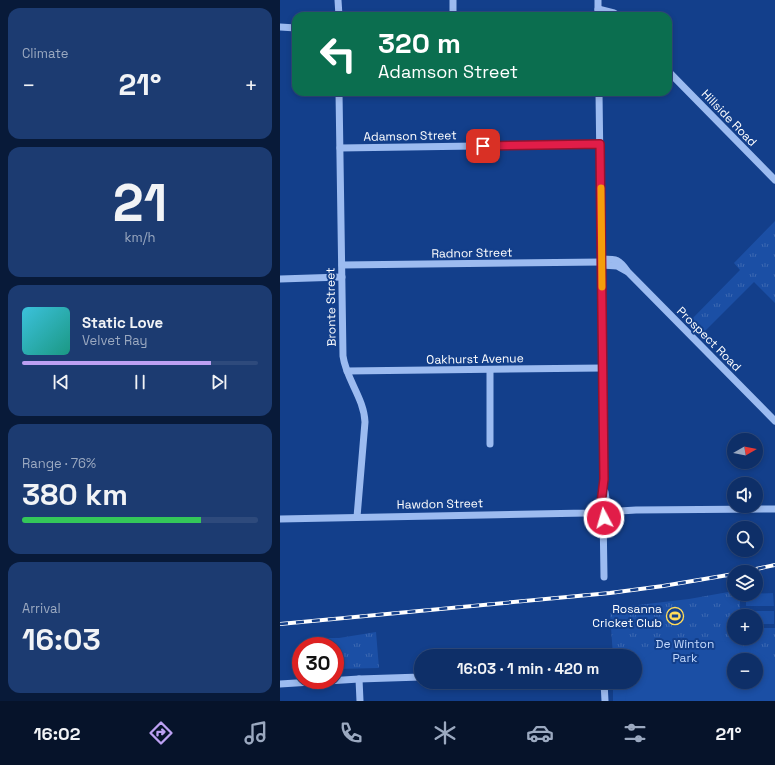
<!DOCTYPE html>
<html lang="en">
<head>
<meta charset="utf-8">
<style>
	:root { --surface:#0e2f68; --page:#1c3b71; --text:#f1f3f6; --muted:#9ba9c0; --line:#2e4a7c; --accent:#bca0f2 }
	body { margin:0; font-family:"Space Grotesk",sans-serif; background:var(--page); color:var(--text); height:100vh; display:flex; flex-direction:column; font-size:15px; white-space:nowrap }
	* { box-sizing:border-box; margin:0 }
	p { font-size:13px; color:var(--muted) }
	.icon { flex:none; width:22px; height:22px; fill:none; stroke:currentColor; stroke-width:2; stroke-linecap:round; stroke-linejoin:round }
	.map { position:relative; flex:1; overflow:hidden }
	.panel { display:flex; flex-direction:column; gap:8px; padding:8px; background:#081a39; width:280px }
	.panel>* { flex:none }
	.top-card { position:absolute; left:12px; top:12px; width:380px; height:84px; border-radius:12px; box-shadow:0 2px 6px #0003,0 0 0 1px var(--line); background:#0b6e4f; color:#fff; overflow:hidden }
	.needle { width:26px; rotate:81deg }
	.controls { position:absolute; left:447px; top:433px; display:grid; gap:8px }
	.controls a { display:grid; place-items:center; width:36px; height:36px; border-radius:50%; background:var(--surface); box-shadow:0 2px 6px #0003,0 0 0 1px var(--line); font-size:20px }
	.speed { position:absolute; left:12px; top:637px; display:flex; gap:8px; font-size:20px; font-weight:700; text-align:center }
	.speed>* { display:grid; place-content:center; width:52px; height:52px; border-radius:50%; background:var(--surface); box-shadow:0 2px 6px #0003,0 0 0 1px var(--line); line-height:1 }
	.speed .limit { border:6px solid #d22; background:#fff; color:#111 }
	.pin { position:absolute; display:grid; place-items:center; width:34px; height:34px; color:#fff; margin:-17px; border-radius:8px; box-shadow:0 2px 6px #0006 }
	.me { position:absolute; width:44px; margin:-22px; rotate:354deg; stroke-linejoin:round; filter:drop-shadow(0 0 3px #0008) }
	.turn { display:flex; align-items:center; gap:14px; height:84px; padding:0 20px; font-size:18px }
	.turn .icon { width:52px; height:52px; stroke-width:2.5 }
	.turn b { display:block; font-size:28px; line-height:34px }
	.big { font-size:30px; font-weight:800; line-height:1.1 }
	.panel .widget { flex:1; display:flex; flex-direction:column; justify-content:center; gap:6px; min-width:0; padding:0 14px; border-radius:12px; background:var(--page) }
	.panel .dial { align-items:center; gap:0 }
	.dial b { font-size:52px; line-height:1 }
	.song { display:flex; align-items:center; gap:12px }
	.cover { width:48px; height:48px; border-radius:6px; background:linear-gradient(135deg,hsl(190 70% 55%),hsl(170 70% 35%)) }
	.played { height:4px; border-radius:2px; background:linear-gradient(90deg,var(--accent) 80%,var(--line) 80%) }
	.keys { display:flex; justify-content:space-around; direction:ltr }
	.heat { display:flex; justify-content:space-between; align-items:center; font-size:22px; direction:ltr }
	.charge { height:6px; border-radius:3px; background:linear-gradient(90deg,#34c759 76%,var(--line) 0) }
	.trip { position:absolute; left:134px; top:649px; width:228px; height:40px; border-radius:20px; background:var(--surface); box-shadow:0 2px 6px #0003,0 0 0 1px var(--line); font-weight:800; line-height:40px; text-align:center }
	.tabs { display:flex; height:64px; justify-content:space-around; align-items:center; background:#06132a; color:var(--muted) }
	.tabs .icon { width:28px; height:28px }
	.tabs .selected { color:var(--accent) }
	.tabs b { font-size:18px; color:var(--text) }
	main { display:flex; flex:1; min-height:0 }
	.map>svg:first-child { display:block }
	.grass { fill:url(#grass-tufts); fill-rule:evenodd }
	.garden { fill:#1b4fa5; fill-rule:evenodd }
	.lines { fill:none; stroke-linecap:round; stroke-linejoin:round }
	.minor { stroke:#9cbbf0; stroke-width:7 }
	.rail-casing { stroke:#fff; stroke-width:4 }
	.rail { stroke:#133f8b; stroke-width:2.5; stroke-dasharray:8; stroke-linecap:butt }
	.route-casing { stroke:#92132f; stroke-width:10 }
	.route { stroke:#e11d48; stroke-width:7 }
	.slow { stroke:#f59e0b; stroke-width:7 }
	.labels { text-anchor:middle; stroke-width:4; stroke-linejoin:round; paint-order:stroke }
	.street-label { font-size:12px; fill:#fff; stroke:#133f8b }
	.poi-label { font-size:12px; fill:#fff; stroke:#133f8b; text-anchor:end }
	.park-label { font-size:12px; fill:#c2d8fc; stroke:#133f8b }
</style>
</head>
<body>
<main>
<section class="panel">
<div class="widget"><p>Climate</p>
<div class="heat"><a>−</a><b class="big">21°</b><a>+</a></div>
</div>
<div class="widget dial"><b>21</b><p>km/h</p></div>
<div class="widget">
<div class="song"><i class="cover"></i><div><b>Static Love</b><p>Velvet Ray</p></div></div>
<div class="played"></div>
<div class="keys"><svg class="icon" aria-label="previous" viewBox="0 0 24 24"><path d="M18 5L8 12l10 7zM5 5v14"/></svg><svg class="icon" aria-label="pause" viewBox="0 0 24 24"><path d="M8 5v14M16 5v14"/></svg><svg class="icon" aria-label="next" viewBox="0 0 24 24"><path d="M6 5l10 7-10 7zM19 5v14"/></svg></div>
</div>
<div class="widget"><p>Range · 76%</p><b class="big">380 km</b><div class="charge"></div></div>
<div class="widget"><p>Arrival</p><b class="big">16:03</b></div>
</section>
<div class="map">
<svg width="495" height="701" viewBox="0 0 495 701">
	<defs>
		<pattern id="grass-tufts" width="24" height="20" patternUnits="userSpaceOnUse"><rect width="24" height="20" fill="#1b4fa5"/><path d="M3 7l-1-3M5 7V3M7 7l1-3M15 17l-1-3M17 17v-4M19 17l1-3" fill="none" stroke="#3d69b2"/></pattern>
	</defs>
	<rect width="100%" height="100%" fill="#133f8b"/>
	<g class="grass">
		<path d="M495 221V303L474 282 424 332 411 320 460 270 454 263Z"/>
		<path d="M454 591V594H460V616H454V638H476V628H495V701H333V682H355V656H333L330 613H333V608L409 599ZM454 660H476V682H454Z"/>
		<path d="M96 632 99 668 55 669V646H49V638H59Z"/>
	</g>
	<g class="garden">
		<path d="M493 593 494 606H466V594Z"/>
		<path d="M466 611H494V624H476V616H466Z"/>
		<path d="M402 639C428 639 456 640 479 653 485 656 490 660 495 664V701H345L348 684 349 682H355C355 678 354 673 356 670 363 652 386 645 402 639ZM454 660H476V682H454Z"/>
	</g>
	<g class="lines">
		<g class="minor">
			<path d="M58 0 59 16"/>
			<path d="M173 0V16"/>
			<path d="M318 0V16"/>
			<path d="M318 9 334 13 339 16"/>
			<path d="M0 27 16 28"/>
			<path d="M388 71 495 180"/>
			<path d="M59 92 63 356C66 379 84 398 85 422L77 517"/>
			<path d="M319 92 324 479 320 512"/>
			<path d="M60 148 320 144"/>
			<path d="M322 259C337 259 339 259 348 272L495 421"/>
			<path d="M62 265 322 262"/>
			<path d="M322 265 337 266 346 271"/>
			<path d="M0 279 62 277"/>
			<path d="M210 370V444"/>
			<path d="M67 371 323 368"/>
			<path d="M325 492 328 512"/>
			<path d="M323 512 324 577"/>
			<path d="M0 519 307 513 356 510 495 509"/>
			<path d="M79 679 80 701"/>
			<path d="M324 682 325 701"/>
			<path d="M0 684 79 679 141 677"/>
		</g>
		<g class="rail-casing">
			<g id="rail">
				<path d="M462 572 495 565"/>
				<path d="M0 624 330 593 383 586 454 574"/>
			</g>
		</g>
		<use href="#rail" class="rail"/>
	</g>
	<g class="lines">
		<g class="route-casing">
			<path id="route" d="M203 146 320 144 324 479 320 512H324V518"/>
		</g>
		<use href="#route" class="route"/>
		<path class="slow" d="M321 188 322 287"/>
	</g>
	<defs>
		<g id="stadium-ring" transform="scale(0.9)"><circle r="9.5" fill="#133f8b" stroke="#ffdc5b" stroke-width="1.5"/><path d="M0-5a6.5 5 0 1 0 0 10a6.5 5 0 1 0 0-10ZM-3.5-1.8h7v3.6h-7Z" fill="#ffdc5b"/></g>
	</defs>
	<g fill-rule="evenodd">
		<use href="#stadium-ring" x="395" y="616"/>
	</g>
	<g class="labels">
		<g class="street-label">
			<text transform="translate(449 118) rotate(46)" y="4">Hillside Road</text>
			<text transform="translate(130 136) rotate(-1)" y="4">Adamson Street</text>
			<text transform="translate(192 253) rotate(-1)" y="4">Radnor Street</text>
			<text transform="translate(51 307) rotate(-91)" y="4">Bronte Street</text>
			<text transform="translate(429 339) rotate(45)" y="4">Prospect Road</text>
			<text transform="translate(195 359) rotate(-1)" y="4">Oakhurst Avenue</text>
			<text transform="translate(160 504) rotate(-1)" y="4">Hawdon Street</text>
		</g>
		<g class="poi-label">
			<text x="382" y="613">Rosanna<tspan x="382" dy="14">Cricket Club</tspan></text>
		</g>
		<g class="park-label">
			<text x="405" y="648">De Winton<tspan x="405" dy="14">Park</tspan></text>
		</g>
	</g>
</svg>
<div class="controls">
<a><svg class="needle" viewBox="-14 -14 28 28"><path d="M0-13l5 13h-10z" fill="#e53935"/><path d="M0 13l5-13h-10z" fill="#9ba9c0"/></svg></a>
<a><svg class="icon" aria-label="sound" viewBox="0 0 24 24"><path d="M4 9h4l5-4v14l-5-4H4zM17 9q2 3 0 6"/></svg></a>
<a><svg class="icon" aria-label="search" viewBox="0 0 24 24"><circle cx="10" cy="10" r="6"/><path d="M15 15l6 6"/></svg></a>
<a><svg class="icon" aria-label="layers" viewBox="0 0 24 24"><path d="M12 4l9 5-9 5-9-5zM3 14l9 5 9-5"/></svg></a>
<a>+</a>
<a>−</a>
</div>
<div class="speed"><div class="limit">30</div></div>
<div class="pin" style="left:203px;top:146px;background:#d93025"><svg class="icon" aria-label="arrive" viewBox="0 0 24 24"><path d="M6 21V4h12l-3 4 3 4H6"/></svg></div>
<svg class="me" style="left:324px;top:518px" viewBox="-20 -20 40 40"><circle r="17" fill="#e11d48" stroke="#fff" stroke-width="3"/><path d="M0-11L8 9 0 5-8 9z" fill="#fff"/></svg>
<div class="trip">16:03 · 1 min · 420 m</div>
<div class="top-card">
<div class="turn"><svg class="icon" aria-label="left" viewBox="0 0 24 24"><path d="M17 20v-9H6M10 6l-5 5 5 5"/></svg><div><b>320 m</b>Adamson Street</div></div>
</div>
</div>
</main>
<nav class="tabs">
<b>16:02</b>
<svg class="icon selected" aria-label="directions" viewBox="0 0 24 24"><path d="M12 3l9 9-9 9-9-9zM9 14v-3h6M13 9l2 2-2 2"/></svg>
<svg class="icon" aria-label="music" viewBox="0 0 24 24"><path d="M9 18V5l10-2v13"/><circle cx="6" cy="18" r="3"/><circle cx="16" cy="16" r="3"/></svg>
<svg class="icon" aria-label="phone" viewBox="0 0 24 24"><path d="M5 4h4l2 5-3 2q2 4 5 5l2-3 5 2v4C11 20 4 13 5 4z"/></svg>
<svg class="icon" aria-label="climate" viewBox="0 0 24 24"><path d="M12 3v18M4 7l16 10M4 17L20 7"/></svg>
<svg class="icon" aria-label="car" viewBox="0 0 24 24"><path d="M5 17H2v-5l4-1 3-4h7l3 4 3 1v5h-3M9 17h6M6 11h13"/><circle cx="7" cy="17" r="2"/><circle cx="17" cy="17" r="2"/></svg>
<svg class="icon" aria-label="filters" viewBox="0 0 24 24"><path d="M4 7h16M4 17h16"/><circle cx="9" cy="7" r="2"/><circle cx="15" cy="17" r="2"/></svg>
<b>21°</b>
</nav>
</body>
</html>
